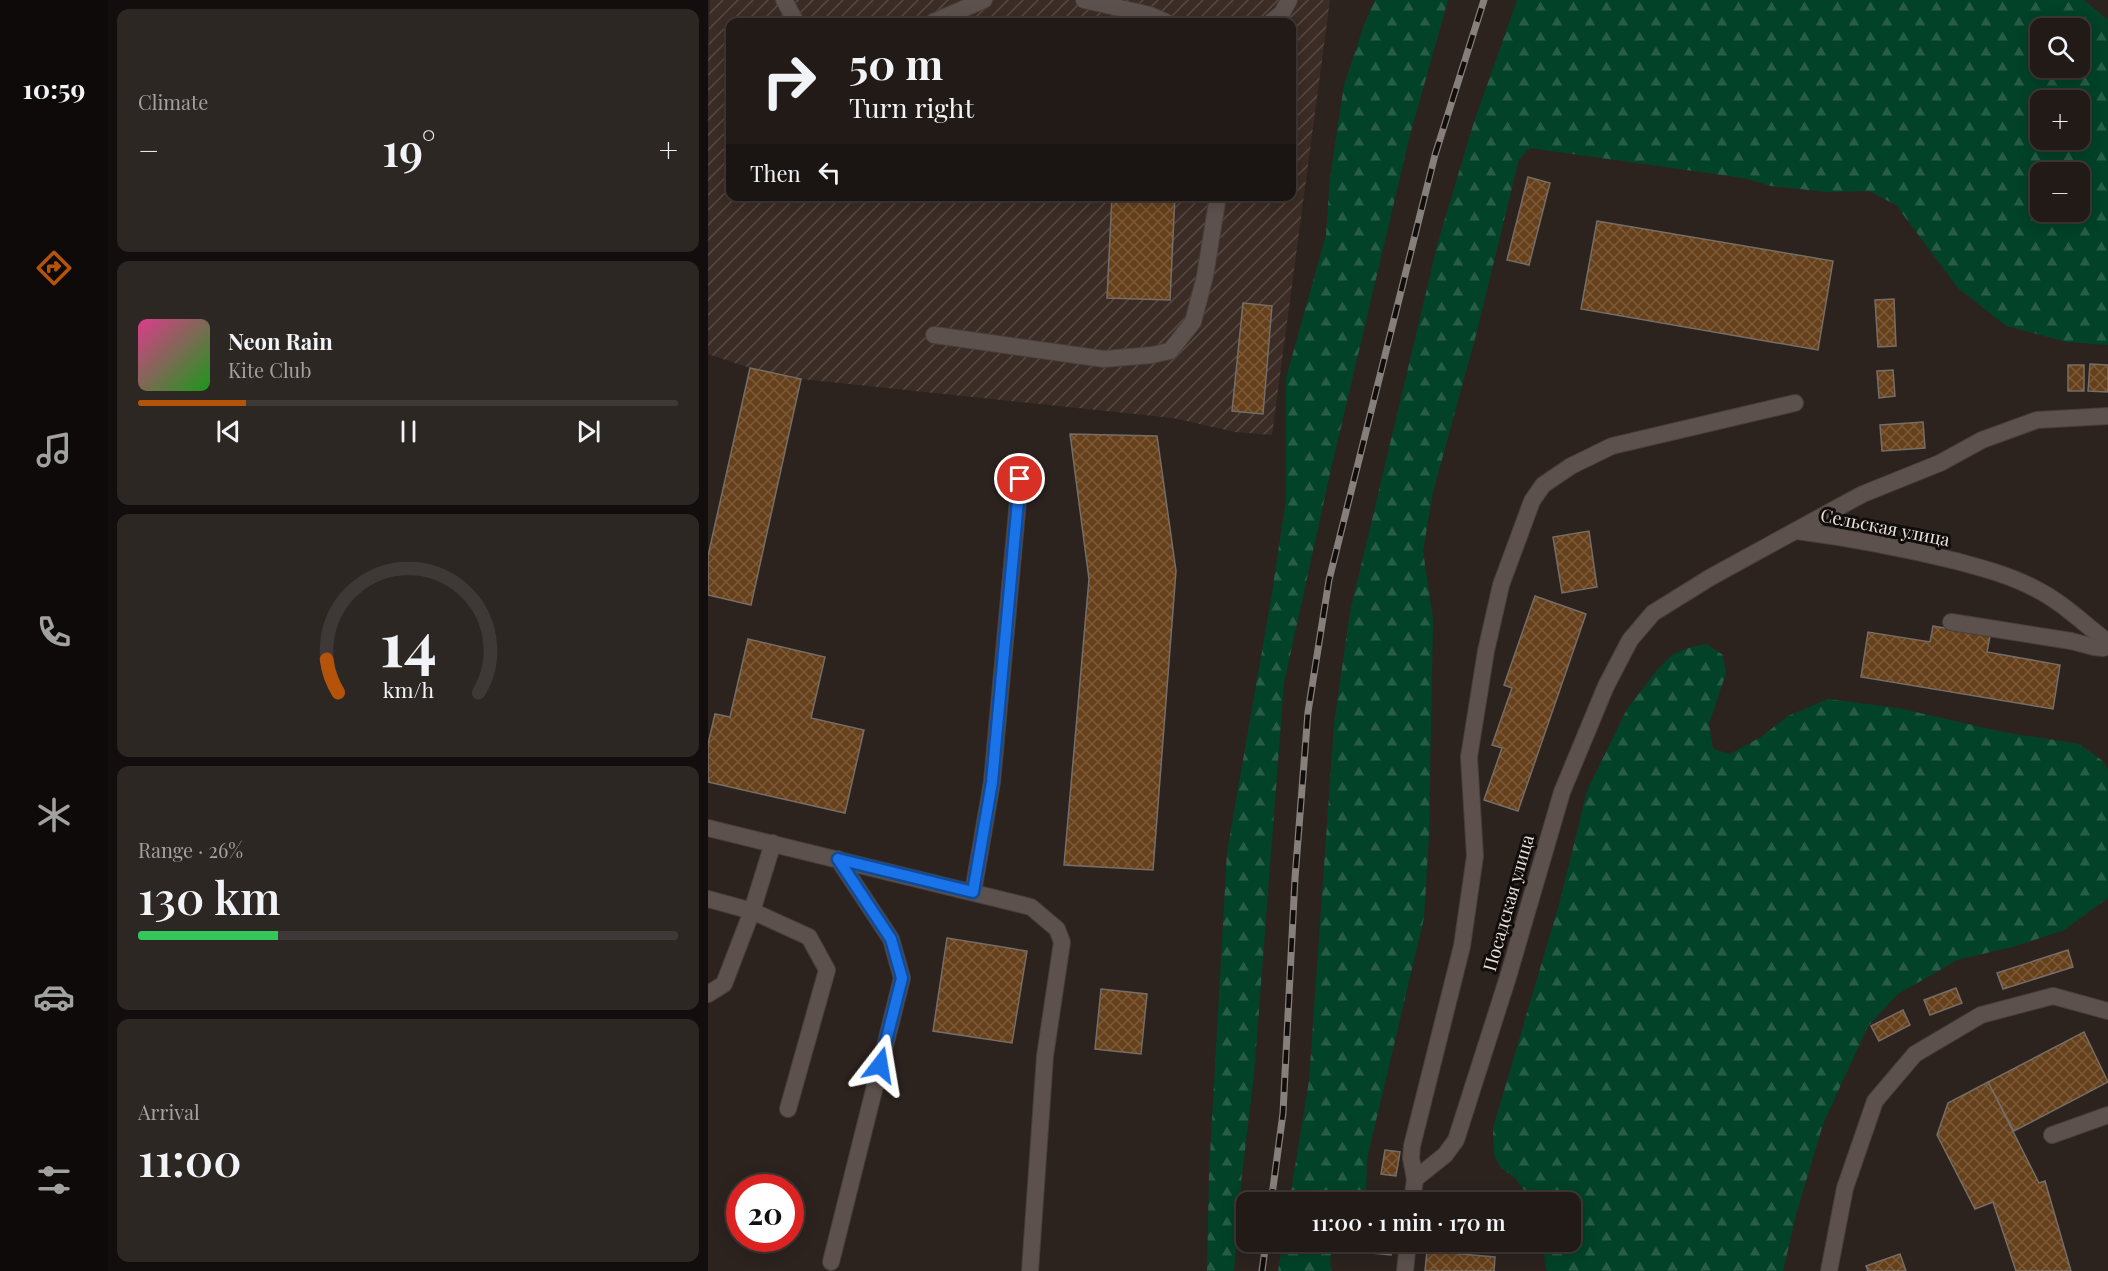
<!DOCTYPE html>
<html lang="en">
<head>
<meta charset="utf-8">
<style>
	:root { --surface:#211a17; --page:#2d2724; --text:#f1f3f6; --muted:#a2a1a1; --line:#3e3836; --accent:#b45309 }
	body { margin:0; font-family:"Playfair Display",serif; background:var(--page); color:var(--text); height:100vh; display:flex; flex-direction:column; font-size:22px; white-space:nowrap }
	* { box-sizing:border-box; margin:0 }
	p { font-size:20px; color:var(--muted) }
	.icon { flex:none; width:33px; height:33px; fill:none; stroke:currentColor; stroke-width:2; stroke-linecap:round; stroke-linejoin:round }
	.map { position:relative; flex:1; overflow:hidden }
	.side { display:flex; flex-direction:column; gap:9px; padding:9px; background:#120e0d; width:600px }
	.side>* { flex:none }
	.guide { position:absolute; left:18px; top:18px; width:570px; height:183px; border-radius:12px; box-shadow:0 3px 15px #0003,0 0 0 2px var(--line); background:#211a17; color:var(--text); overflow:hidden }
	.controls { position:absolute; left:1322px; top:18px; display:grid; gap:12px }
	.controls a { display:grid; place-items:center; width:60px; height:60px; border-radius:12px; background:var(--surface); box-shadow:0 3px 15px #0003,0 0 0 2px var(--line); font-size:30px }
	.speed { position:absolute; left:18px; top:1174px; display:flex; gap:12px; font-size:30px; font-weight:700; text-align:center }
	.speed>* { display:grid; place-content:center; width:78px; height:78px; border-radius:50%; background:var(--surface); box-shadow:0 3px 15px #0003,0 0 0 2px var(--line); line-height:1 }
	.speed .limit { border:9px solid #d22; background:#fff; color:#111 }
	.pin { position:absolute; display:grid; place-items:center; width:51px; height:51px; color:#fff; margin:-26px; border:3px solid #fff; border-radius:50%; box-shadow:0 2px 6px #0007 }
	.me { position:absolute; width:66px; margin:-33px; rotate:14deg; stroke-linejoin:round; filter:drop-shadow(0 0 4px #0008) }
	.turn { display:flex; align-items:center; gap:21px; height:126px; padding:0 24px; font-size:27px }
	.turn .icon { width:78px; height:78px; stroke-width:2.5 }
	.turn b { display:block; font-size:42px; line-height:51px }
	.then { display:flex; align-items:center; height:57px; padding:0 24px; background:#0003; gap:12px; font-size:22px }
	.big { font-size:45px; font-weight:600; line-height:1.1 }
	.side .widget { flex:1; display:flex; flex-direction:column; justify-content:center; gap:9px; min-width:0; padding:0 21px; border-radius:12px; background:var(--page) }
	.side .dial { align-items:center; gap:0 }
	.dial svg { height:156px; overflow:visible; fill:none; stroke:var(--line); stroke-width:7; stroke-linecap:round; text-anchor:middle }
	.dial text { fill:var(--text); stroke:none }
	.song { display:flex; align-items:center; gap:18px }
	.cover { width:72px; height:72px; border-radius:9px; background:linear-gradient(135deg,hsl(330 70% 55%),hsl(120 70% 35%)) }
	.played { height:6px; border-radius:3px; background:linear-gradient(90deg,var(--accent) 20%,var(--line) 20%) }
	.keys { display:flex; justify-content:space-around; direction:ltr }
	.heat { display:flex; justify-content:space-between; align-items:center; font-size:33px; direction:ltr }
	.charge { height:9px; border-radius:4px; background:linear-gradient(90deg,#34c759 26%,var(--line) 0) }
	.trip { position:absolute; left:528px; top:1192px; width:345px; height:60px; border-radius:12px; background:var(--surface); box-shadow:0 3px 15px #0003,0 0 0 2px var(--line); font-weight:600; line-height:60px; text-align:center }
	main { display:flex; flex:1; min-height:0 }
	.dock { display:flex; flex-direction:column; width:108px; justify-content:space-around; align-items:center; background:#0d0a09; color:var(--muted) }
	.dock .icon { width:42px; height:42px }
	.dock .on { color:var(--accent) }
	.dock b { font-size:27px; color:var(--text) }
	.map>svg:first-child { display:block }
	.industrial { fill:url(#industrial-furrows); fill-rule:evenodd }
	.forest { fill:url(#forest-firs); fill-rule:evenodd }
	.building { fill:url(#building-cross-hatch); stroke:#766e66; stroke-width:1.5 }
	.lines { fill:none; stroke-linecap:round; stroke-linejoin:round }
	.service-casing { stroke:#473f3c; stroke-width:18 }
	.minor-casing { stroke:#473f3c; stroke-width:18 }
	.service { stroke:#5c514d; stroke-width:16 }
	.minor { stroke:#5c514d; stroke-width:16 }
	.rail-casing { stroke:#877f7c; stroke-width:7 }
	.rail { stroke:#110d0b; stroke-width:4.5; stroke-dasharray:14; stroke-linecap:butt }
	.route-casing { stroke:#114b97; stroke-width:15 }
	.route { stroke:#1a73e8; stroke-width:10 }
	.labels { text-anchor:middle; stroke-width:6; stroke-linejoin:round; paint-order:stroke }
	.street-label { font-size:18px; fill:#e9e2e0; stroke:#110d0b }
</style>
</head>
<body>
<main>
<nav class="dock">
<b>10:59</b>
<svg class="icon on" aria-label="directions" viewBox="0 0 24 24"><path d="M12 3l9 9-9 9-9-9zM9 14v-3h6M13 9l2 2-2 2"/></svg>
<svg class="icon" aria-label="music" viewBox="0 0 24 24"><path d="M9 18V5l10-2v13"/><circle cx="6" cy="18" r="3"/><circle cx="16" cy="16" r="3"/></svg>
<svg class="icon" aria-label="phone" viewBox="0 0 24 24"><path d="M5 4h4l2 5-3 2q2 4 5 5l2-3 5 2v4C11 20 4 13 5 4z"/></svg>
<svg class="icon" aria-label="climate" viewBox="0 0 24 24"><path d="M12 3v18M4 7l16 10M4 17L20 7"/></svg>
<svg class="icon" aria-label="car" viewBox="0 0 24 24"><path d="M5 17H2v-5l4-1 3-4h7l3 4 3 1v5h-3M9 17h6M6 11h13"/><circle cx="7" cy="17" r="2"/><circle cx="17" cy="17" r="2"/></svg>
<svg class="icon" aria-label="filters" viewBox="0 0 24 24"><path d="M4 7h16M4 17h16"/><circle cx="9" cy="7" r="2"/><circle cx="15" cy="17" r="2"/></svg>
</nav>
<section class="side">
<div class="widget"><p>Climate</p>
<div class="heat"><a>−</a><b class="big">19°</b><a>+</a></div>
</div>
<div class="widget">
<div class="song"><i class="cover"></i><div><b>Neon Rain</b><p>Kite Club</p></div></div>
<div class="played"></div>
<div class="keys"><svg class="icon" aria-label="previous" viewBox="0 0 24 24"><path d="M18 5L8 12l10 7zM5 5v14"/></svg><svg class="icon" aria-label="pause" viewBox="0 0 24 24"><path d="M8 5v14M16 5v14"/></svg><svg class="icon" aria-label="next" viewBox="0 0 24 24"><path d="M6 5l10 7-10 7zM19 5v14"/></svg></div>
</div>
<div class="widget dial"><svg viewBox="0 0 100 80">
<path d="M14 69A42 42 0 1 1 86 69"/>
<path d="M14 69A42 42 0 0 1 8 52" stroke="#b45309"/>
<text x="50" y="56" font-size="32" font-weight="700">14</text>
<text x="50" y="72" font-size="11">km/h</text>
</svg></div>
<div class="widget"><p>Range · 26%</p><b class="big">130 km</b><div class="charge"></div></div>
<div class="widget"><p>Arrival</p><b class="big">11:00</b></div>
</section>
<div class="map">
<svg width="1400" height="1271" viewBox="0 0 1400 1271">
	<defs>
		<pattern id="industrial-furrows" width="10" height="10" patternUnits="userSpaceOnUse" patternTransform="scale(1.5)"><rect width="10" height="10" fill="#3b2c25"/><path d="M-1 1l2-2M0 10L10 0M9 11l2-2" fill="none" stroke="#574a44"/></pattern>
		<pattern id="forest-firs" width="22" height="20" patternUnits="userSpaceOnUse" patternTransform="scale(1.5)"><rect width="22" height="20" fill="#024229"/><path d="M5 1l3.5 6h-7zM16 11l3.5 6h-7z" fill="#275d48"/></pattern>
		<pattern id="building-cross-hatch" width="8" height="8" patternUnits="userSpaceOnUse" patternTransform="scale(1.5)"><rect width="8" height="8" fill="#66401a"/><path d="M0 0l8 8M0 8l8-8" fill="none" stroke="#7c5b3b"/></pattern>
	</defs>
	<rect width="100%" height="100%" fill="#2c231f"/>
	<path class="industrial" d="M2 0H622L564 435 527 432 465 418 93 379 42 368 0 354V61ZM22 22H584V196H22Z"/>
	<g class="forest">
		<path d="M667 0H740L702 135 623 469 576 683 546 1075 533 1183 526 1271H499L501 1174 519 852 563 599 578 499V378L618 235 622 178 636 85 656 25Z"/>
		<path d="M809 0H1376L1400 20V345L1359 342 1298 326 1250 288 1188 205 1161 191 1120 192 1063 186 1035 178 822 148 811 159 768 335 725 492 715 551 725 619 721 834 716 918 659 1159 658 1203H581L601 1081 626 724 642 612 730 242 765 125ZM1332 28H1371V68H1332ZM1332 100H1371V140H1332ZM1332 172H1371V212H1332Z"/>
		<path d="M998 644 1015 655 1018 673 1001 724 1005 749 1022 754 1053 737 1080 716 1120 699 1190 708 1295 732 1371 744 1395 761 1400 770V898L1356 930 1308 946 1249 960 1190 994 1160 1026 1115 1124 1088 1215 1075 1271H839L833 1242H862V1203H822L819 1194 807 1178 793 1168 786 1155 785 1128 852 901 879 791 919 709 950 669 964 655 983 647Z"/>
		<path d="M575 1242H631C623 1252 620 1259 624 1271H570Z"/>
	</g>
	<g class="building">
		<path d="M820 177 842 183 821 265 799 260Z"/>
		<path d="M404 196H467L462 300 399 298Z"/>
		<path d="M889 221 1125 261 1110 350 873 309Z"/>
		<path d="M1186 299 1188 346 1170 347 1167 300Z"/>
		<path d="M535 303 564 306 555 414 524 411Z"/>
		<path d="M1382 364 1400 365V392L1380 391Z"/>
		<rect x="1360" y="365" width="16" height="26"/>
		<path d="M42 368 93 379 43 605 0 595V556Z"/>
		<path d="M1185 370 1187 396 1171 398 1169 371Z"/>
		<path d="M1215 422 1217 448 1174 451 1172 425Z"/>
		<path d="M362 434 449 436 468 571 445 870 356 865 381 579Z"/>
		<path d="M881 531 889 587 854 593 845 537Z"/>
		<path d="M827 596 878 614 810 811 776 800 794 748 784 745 804 688 796 685Z"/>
		<path d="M1225 626 1282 636 1279 652 1352 665 1345 709 1153 677 1160 632 1222 642Z"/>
		<path d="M40 639 117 657 103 718 156 730 137 813 0 782V744L7 714 22 717Z"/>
		<path d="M239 938 319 951 304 1043 225 1031Z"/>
		<path d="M1360 950 1365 967 1295 989 1289 973Z"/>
		<path d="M1248 988 1254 1003 1222 1015 1216 1000Z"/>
		<path d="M393 989 439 994 433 1054 387 1049Z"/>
		<path d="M1195 1010 1202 1025 1171 1041 1163 1026Z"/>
		<path d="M1376 1032 1400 1082 1306 1131 1280 1082Z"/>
		<path d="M1280 1082 1331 1183 1337 1181 1363 1271H1308L1285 1202 1267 1209 1229 1135 1240 1103Z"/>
		<path d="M677 1150 692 1152 688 1176 673 1174Z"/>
		<path d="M760 1197 787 1200 786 1203H759Z"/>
		<path d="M665 1242H684L683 1255 664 1253Z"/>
		<path d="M719 1251 787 1257 786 1271H717Z"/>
		<path d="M1192 1254 1198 1271H1160L1158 1266Z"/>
	</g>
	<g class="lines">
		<g class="service-casing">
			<g id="service">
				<path d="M76 0 88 22"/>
				<path d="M376 0 442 15 458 22"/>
				<path d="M225 22 276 0"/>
				<path d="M563 22 574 13 581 0"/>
				<path d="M226 335 396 359 444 355 462 351 485 322 497 276 510 196"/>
				<path d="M1089 531C1143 538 1195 548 1248 561 1274 568 1301 575 1326 588 1353 601 1376 624 1400 642"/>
				<path d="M1243 622 1363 641 1386 647 1395 648 1400 646"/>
				<path d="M0 828 323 907 349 929 354 942 337 1056 322 1271"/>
				<path d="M265 892 284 782 312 479"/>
				<path d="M0 899 44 911 101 937 119 970 80 1109"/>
				<path d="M0 994 16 984 44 911 65 843"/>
				<path d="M1344 1135 1400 1115"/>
				<path d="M707 1179 703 1158 704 1146 754 946 767 856 761 757 778 651 793 585 824 501 835 485 863 466 904 446 1087 403"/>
				<path d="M704 1203 707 1179 737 1155 748 1140 800 977 854 792 898 686 922 640 945 613 1003 577 1129 508 1155 494 1232 463 1274 440 1329 420 1400 416"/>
				<path d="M123 1262 194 978 183 939 130 859"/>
				<path d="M697 1271 700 1242"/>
			</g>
		</g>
		<g class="minor-casing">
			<path id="minor" d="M1121 1271 1137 1188 1167 1101 1207 1054 1273 1015 1345 996 1400 1011"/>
		</g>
		<use href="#service" class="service"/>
		<use href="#minor" class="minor"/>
		<g class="rail-casing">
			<g id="rail">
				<path d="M563 1203 575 1113 587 878 600 712 621 580 727 155 776 0"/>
				<path d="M554 1271 558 1242"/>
			</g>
		</g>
		<use href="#rail" class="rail"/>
	</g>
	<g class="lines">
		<g class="route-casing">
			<path id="route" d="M172 1065 194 978 183 939 130 859 265 892 284 782 312 479"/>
		</g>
		<use href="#route" class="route"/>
	</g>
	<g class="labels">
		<g class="street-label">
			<text transform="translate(1177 528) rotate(11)" y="6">Сельская улица</text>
			<text transform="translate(801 903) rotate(-74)" y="6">Посадская улица</text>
		</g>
	</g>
</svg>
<div class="controls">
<a><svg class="icon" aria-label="search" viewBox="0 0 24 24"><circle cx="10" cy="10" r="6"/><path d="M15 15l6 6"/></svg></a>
<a>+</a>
<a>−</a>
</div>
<div class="speed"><div class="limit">20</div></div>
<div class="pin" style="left:312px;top:479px;background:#d93025"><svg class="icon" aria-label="arrive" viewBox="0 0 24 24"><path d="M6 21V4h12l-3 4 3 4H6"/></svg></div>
<svg class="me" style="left:172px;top:1065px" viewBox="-20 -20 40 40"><path d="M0-17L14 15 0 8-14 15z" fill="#1a73e8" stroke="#fff" stroke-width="4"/></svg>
<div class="trip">11:00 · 1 min · 170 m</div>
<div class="guide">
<div class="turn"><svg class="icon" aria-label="right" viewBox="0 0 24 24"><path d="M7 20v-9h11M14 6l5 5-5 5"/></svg><div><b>50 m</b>Turn right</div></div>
<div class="then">Then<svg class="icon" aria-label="left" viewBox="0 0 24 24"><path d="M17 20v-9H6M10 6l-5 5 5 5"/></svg></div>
</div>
</div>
</main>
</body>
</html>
